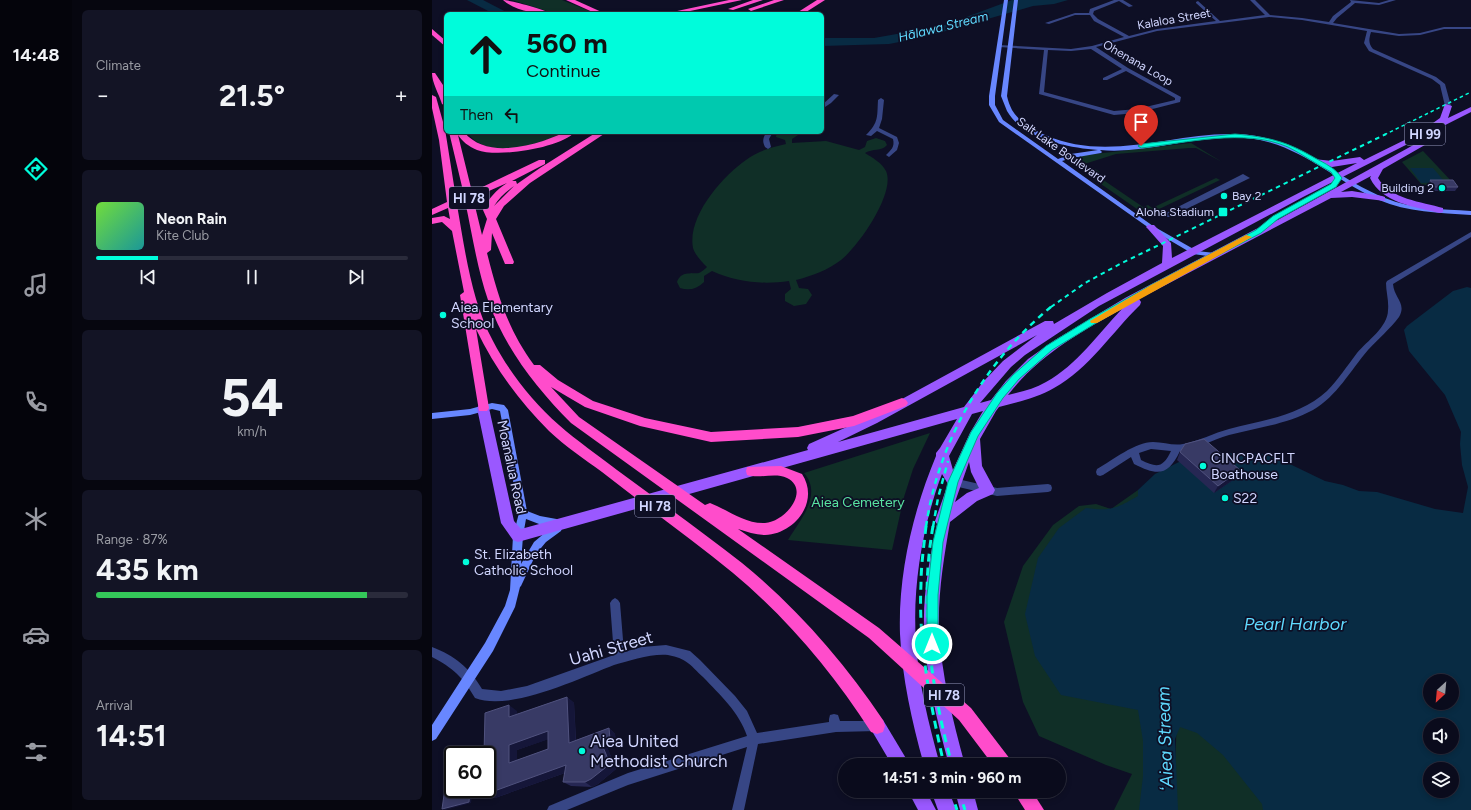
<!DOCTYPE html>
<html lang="en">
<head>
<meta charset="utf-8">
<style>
	:root { --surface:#0a0b1c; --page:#131425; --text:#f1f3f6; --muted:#999ba3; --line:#2a2b3b; --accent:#00fcdb }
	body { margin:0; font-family:Figtree,sans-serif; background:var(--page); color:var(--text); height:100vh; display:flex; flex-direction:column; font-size:15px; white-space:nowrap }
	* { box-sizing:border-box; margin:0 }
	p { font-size:13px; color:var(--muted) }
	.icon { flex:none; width:22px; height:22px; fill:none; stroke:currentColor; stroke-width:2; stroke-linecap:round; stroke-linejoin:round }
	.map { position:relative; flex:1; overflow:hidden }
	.side { display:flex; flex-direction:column; gap:10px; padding:10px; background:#06060f; width:360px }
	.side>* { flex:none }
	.top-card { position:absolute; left:12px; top:12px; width:380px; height:122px; border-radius:6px; box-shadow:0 2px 6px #0003,0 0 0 1px var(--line); background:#00fcdb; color:#111; overflow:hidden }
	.needle { width:26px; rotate:206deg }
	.controls { position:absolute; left:991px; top:674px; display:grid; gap:8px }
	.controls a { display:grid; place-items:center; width:36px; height:36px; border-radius:50%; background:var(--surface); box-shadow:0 2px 6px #0003,0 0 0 1px var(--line); font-size:20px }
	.speed { position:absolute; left:12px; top:746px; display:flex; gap:8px; font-size:20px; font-weight:700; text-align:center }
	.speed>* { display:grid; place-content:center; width:52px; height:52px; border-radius:50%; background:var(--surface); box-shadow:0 2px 6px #0003,0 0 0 1px var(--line); line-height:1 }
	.speed .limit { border:2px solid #111; border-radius:6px; background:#fff; color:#111 }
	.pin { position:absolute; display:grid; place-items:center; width:34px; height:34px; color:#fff; margin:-41px -17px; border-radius:50% 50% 50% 0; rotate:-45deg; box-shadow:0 0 4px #0007 }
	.pin .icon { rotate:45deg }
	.me { position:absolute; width:44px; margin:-22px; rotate:0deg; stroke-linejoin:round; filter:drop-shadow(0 0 3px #0008) }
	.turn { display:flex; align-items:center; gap:14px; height:84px; padding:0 16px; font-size:18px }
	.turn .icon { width:52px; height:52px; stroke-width:2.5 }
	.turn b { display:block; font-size:28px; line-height:34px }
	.then { display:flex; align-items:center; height:38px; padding:0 16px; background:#0003; gap:8px; font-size:15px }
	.big { font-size:30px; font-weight:700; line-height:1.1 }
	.side .widget { flex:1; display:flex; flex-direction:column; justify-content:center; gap:6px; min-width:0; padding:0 14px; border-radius:6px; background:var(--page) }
	.side .dial { align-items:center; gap:0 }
	.dial b { font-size:52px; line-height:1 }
	.song { display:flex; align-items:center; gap:12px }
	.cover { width:48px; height:48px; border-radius:6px; background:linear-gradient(135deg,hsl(100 70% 55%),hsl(180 70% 35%)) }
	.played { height:4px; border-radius:2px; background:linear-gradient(90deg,var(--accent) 20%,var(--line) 20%) }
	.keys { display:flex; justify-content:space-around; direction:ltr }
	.heat { display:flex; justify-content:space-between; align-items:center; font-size:22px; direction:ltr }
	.charge { height:6px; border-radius:3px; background:linear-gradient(90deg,#34c759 87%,var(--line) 0) }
	.trip { position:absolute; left:406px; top:758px; width:228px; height:40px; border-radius:20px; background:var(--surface); box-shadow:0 2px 6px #0003,0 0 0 1px var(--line); font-weight:700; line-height:40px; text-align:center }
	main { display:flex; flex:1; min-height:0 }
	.dock { display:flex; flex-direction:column; width:72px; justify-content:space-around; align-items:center; background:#04040b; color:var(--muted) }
	.dock .icon { width:28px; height:28px }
	.dock .selected { color:var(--accent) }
	.dock b { font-size:18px; color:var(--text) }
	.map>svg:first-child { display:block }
	.green { fill:#102f27 }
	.water { fill:#082b43; fill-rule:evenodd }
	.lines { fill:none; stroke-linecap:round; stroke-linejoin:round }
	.street { fill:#374685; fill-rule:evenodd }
	.secondary { fill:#6887ff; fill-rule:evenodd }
	.primary { fill:#9a58ff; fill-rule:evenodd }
	.highway { fill:#ff4ccb; fill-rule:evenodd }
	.rail-far3 { stroke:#00fcdb; stroke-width:1.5; stroke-dasharray:3.5 3; stroke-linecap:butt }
	.rail-far2 { stroke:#00fcdb; stroke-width:2; stroke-dasharray:4.5 4; stroke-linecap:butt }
	.rail-far1 { stroke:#00fcdb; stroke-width:2.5; stroke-dasharray:6 5; stroke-linecap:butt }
	.rail { stroke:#00fcdb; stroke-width:3; stroke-dasharray:8 6; stroke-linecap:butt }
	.wall { fill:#262753; fill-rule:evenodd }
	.shaded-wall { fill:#151639 }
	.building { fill:#383a65; stroke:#50527e; fill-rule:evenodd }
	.route { fill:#00fcdb; stroke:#00a48e }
	.slow { fill:#f59e0b }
	.poi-dot { fill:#00fcdb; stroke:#0e0f25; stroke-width:1.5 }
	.labels { text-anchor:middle; stroke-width:3.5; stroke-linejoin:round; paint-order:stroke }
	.far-street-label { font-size:12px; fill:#d1d6ff; stroke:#0e0f25 }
	.far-poi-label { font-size:12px; fill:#d1d6ff; stroke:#0e0f25; text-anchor:end }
	.far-water-label { font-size:13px; font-style:italic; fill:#5fdaff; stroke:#0e0f25 }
	.shield { fill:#0e0f25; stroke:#969abe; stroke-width:1 }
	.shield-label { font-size:13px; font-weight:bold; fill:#d1d6ff }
	.poi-label { font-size:14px; fill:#d1d6ff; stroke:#0e0f25; text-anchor:start }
	.street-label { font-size:14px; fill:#d1d6ff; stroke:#0e0f25 }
	.park-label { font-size:14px; fill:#59e3a1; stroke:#0e0f25 }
	.near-street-label { font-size:17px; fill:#d1d6ff; stroke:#0e0f25 }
	.near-poi-label { font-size:17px; fill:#d1d6ff; stroke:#0e0f25; text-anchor:start }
	.near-water-label { font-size:18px; font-style:italic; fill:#5fdaff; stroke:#0e0f25 }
</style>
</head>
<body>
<main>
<nav class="dock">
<b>14:48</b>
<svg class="icon selected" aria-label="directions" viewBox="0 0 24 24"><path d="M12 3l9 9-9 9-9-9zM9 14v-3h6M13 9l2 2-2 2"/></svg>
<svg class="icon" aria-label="music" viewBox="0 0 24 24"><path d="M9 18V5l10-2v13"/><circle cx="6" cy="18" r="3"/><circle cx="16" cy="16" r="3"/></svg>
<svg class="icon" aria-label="phone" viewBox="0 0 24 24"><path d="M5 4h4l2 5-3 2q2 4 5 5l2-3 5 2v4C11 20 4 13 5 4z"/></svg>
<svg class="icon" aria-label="climate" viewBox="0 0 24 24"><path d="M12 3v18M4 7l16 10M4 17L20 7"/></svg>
<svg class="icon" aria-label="car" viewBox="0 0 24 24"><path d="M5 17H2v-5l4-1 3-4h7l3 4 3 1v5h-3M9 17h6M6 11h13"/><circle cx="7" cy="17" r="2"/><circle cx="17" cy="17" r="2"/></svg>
<svg class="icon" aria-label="filters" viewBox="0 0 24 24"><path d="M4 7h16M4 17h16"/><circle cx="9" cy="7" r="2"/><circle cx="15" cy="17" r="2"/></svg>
</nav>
<section class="side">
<div class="widget"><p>Climate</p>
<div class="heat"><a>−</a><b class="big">21.5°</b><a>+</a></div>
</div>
<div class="widget">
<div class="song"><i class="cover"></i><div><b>Neon Rain</b><p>Kite Club</p></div></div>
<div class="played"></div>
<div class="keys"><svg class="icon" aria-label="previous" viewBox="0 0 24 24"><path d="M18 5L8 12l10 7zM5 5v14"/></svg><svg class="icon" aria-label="pause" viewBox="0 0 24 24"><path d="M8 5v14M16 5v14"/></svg><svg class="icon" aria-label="next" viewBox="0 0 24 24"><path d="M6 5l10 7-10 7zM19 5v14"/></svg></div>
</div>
<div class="widget dial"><b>54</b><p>km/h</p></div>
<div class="widget"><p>Range · 87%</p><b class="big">435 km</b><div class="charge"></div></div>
<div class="widget"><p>Arrival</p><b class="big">14:51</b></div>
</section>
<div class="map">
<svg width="1039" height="810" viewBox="0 0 1039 810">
	<rect width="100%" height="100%" fill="#0e0f25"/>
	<g class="green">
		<path d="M80 0H130L165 14 118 12Z"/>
		<path d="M35 132H132C108 146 53 161 35 132Z"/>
		<path d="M345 132H365L366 135 360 139V143L394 141 427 150 433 147 435 141 444 138 453 141 455 145C449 152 441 148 433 153 441 158 450 163 454 171 464 193 426 247 409 260 396 270 380 276 364 280L367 288 376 289 380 295 374 304 362 306 353 301V294L359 289 357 281C330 285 305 282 280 271L272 276V282C265 289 257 291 248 288L245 282C249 271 258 274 267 273 269 272 273 269 275 267 270 262 263 255 261 248 255 216 291 176 314 160 326 151 340 147 354 144L353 140 344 137Z"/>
		<path d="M759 143 790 162 764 148H757L684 154 646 166 638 161 639 158 645 156Z"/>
		<path d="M991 151 1022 184 1001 191 996 185H990L970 162Z"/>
		<path d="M663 169 668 172 664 175 711 207 716 205 720 208 784 178 788 180 723 211 705 209 656 175Z"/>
		<path d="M498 433 481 469 472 497 460 550 356 540C368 520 391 495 372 473Z"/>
		<path d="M706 490 714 491 713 705 718 810H682L700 774 674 765 607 736 591 702 572 622 591 566 621 525 647 506 664 504 679 509Z"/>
		<path d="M745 709 775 729 838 810H742Z"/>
	</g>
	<g class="water">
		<path d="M35 0H51L78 14H62Z"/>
		<path d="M580 0H636L622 4 601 6 493 37 457 44 390 46V38H442L510 26Z"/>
		<path d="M978 168H1001L1013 182 989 183Z"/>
		<path d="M1035 287 1039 288V810H831L830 804 791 755 765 733 748 727 743 739 746 810H707L711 776V741L706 710 629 695 603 656 593 614 606 558 627 528 654 508C680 511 683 509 706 496V490L723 474 769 451 779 453 837 454 893 481 911 485 927 491 945 492 1003 509 1031 513 1036 487 1030 465 1028 444 1029 432 1013 395 977 351 972 330 975 326 1021 291ZM998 681H1020V703H998ZM998 725H1020V747H998ZM998 769H1020V791H998Z"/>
	</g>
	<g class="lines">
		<g class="street">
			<path d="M682 0H691L701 6 697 7 687 1 662 11 661 14 666 19 697 36 725 29 784 21 764 3V2L766 1 788 21 833 15 818 0H823L838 15 870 18 897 22 901 16 919 2 918 0 947 3 957 0H964L947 5 923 3 905 18 901 23 967 34 988 33 1012 27H1039V29H1012L988 35 967 36 939 32C937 39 936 43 941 49L1004 77 1013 84 1019 106 1016 108 1013 106 1008 85 1000 79 937 51 932 43 935 31 870 20 837 17 725 31 664 47 696 68 749 97 748 102 705 113 682 115 607 94 612 50 567 47 565 46 567 45 639 49 660 46 692 37 662 21 658 15H643L617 24 613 23 643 13H657L658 9ZM659 49 690 69 671 78V80H675L694 71 743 98V100L705 109 682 111 612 92 616 50 639 51Z"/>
			<path d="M402 94 407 95 399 103 390 109V105Z"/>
			<path d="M449 98 452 100 450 119 447 128 465 137 467 143 465 150 457 157 454 155C459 150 463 147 461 139L445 131 439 136 434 135C447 122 445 117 446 100Z"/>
			<path d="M335 132H341L337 139 339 147 336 149 333 147C330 141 331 137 335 132Z"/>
			<path d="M811 174 818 178 738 217H734L730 215Z"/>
			<path d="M1039 232V237L961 284C962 298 975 303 967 317 958 329 946 339 936 350 918 371 905 396 881 410 855 424 825 428 797 435 780 440 765 449 748 451 736 476 726 476 702 464L699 457 671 475 668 476 665 475 664 472 665 469C681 460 703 442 721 442 732 442 741 446 751 444 767 441 782 433 797 429 831 420 868 416 895 391 906 380 915 366 925 353 935 341 956 327 956 310 957 301 954 292 954 283L955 281ZM719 449 739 451C731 468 725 468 709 460L707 453Z"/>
			<path d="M521 478 565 488 616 484 619 485 620 488 619 491 616 492 565 496 518 485 517 482 518 479Z"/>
			<path d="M183 598 186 600 188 603 192 652 210 647 234 645 258 651 268 660 303 696 315 711 325 733 397 722V719L398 715 402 714 406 715 408 721H445L449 722 450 726 449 730 445 731 404 732 326 744 312 810H300L315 747 196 785 135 810H115L117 806 196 773 315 736C307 712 288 695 271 677 265 672 260 665 253 661 249 658 241 656 236 655 221 653 196 661 182 665 148 678 78 712 43 698 31 677 21 668 0 657V647C23 656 37 667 50 689L69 691 95 686 182 655 178 603 180 600Z"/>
		</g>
		<g class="secondary">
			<path d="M572 0H576L563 96V105L571 120 626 159 639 154 666 150C637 148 591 139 575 111 573 106 571 101 569 96L582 0H586L575 96C576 101 578 106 580 110 587 122 601 130 613 135 677 163 740 132 804 134 868 136 898 176 953 198 980 209 1010 209 1039 211V215C1008 213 975 212 947 200 906 182 872 149 828 140 774 129 721 155 668 150L670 152 669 153 640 158 630 161 721 226 765 251 783 253 786 255 783 257 761 254 717 228 567 122 557 105V96Z"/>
			<path d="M60 403 72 405 76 410 95 511 108 516 130 520 132 523 129 531 114 542 104 554 89 586 88 587 83 607 61 651 4 739 0 741V725L53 643 73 606 78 590 81 536 87 513 68 411 60 409 38 415 0 419V413L38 409ZM94 519 107 524 121 526 102 542 89 564 91 536Z"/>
		</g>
		<g class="primary">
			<path d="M1013 104 1020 106 1016 118 1039 107V112L871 197 667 306 593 355 579 367 548 403 559 400 574 381 596 359 623 340 693 298 824 229 842 222 1005 132H1008L1012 134 951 169 946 178C958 199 990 202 1011 208V212L1008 213C983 207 950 203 938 178L939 176 909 192 920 191 950 196 953 197V201L920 197 899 198 707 299 709 302 708 305C680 332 657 369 622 388 605 398 586 402 567 407L564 411 548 439 550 466 563 490 561 494 545 501 518 522C512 557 506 593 507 628 509 674 521 721 533 765H517C505 720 493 673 492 627 491 592 498 557 505 524L503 521 516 484 510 474C491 523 480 588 484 640 486 683 497 724 508 765H492C480 722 470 678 468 634 466 574 481 511 504 456V453L508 448 525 419 86 542 81 540 69 523 45 408 47 405H55L57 408 82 521 89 529 376 450 375 448 377 444 437 417 613 321H621L622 324 675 293 730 263 731 246 716 229 714 227 716 225H722L739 243 740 258 925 163 900 167 882 163V159L900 161 928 157 932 160 1001 126V123L1008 118ZM690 309C666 334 645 365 614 382 602 389 589 392 576 395 605 357 649 331 690 309ZM605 335 571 361 551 382 532 407 406 442 445 423ZM551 411 538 433 521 470 517 456 540 414ZM537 462 539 472 547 488 535 493 523 502Z"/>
			<path d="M445 718 451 720 478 765H460L437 726 439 720Z"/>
			<path d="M476 791H494L504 810H486Z"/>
			<path d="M499 791H517L524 810H506Z"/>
			<path d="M523 791H541L546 810H528Z"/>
		</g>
		<g class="highway">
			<path d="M71 0C78 0 115 10 120 14 104 14 83 11 71 0Z"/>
			<path d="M134 0H143L174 14H165Z"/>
			<path d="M297 0H310L244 14H231Z"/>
			<path d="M321 0H331L301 10 296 9Z"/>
			<path d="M342 0H352L319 11 316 9Z"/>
			<path d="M385 0H393L371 14H363Z"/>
			<path d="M0 29 14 41V47L0 35Z"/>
			<path d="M0 73H3L13 88 14 106 10 104C7 94 0 83 0 73Z"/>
			<path d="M0 95 4 97 13 129 24 198 32 195 17 132H32C51 155 85 149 111 141 122 137 131 132 143 132 128 148 66 158 45 150 36 146 31 142 26 135L40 192 107 160H113V164L80 181H84L85 184 108 168 165 132H175L98 183 72 206 64 219 82 262 81 264H73L60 233 59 250 55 253C66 296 75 328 102 365H108L126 380 161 401 213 418 279 432 366 427 421 416 470 398 474 400 476 403 474 406 422 426 366 437 279 442 208 426 153 407 119 387 147 417 273 505 278 503C296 510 313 524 333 523 353 522 379 490 355 478 343 472 328 479 315 475L314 471 315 467 349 466 370 474C388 501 363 534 333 535 324 535 315 532 306 529L447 628 539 708 578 759 580 765H561L527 720 437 638 139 423C104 388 72 347 56 300 45 268 40 233 33 201L25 205C33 250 39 300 61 341 77 372 101 402 127 425 145 441 166 455 185 470 227 501 269 531 310 563 365 608 412 662 451 720L453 726 451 732 445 734 439 732C401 673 355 618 301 573 258 538 213 506 170 472 152 459 133 446 117 431 87 401 62 367 44 329L57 408 55 411H47L28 295 32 292 20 231 10 222 0 224V218L12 216 18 219 16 208 0 215V209L15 202 7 140 0 108ZM75 183C64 190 57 198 51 210L55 219 50 235 41 198ZM82 186 62 206C67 198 74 192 82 186Z"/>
			<path d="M581 791H600L612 810H593Z"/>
		</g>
		<path class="rail-far3" d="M952 135 1039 92"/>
		<path class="rail-far2" d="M619 307 653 283 688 264 954 134"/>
		<g class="rail-far1">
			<path d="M494 527C506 441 553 361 620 306"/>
			<path d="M501 527 506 498 516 461"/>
		</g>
		<g class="rail">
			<path d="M494 526C492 545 489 565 489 584 486 645 499 706 512 765"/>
			<path d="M501 526C487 606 499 688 520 765"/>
			<path d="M519 791 525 810"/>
			<path d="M527 791 533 810"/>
		</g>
	</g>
	<g class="wall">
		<path d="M998 180 1026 187 1023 191H1001L996 185Z"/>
		<path d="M748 452 804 478 782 493 745 460Z"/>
		<path d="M135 697 142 703 144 740 177 728 183 734 184 744 175 747 184 769 166 784 160 787 139 786 131 782 133 773 63 798 46 789H55L85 711V714ZM116 739V749L85 760V750Z"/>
	</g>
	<g class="shaded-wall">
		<path d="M808 470 804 478 782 493 786 486Z"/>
		<path d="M135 697 142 703 144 748 137 743Z"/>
		<path d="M77 705 85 711V722L77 717Z"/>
		<path d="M177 728 183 734 184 744 175 747 184 769 166 784 160 787 153 782 169 742Z"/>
		<path d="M116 731 123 737 85 750V768L77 763V745Z"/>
		<path d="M134 765 141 770 63 798 46 789H55Z"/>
		<path d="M38 789H41L39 803 13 810 10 809Z"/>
	</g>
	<g class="building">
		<path d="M998 180H1021L1026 187H1003Z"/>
		<path d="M772 439 808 470 786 486 748 452 753 444Z"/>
		<path d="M135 697 137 743 177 728 178 739 169 742 178 764 159 779 153 782H131L134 765 54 794V789H55V755H52L53 713 77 705V717ZM116 731V749L77 763V745Z"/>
		<path d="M21 765V789H38L37 802 10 809 16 767Z"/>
	</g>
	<path class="route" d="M803 134C836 137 854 141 883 158 894 164 903 168 910 178L904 187 846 219 829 233 724 288 664 323 620 350 587 379 571 398 546 436 526 482 511 542 506 595V644L505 648 500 650 496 648 495 644V595L501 542 516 482 539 432 565 393 581 375 614 346 658 319 719 285 824 230 841 216 899 184 903 178 899 172C884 164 870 154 856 147 812 128 755 143 709 148L706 146 709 144Z"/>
	<path class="slow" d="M814 235 820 237 665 323H659L658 321 719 285Z"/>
	<g class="poi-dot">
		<circle cx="1010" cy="188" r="4"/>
		<circle cx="792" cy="196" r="4"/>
		<rect x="786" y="207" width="10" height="10" rx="2"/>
		<circle cx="11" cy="315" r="4"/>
		<circle cx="771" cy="466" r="4"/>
		<circle cx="793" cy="498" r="4"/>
		<circle cx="34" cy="562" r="4"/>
		<circle cx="150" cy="751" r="4"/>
	</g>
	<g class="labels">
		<g class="far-street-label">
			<text transform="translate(742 19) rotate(-10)" y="4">Kalaloa Street</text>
			<text transform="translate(706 63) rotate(30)" y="4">Ohenana Loop</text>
			<text transform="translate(629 150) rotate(35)" y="4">Salt Lake Boulevard</text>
		</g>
		<g class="far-poi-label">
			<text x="1002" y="192">Building 2</text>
			<text x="800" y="200" text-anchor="start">Bay 2</text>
			<text x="782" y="216">Aloha Stadium</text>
		</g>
		<g class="far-water-label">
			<text transform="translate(511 26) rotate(-14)" y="5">Hālawa Stream</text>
		</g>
		<g class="shield">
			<rect x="973" y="123" width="40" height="22" rx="3"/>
			<rect x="17" y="187" width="40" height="22" rx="3"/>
			<rect x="203" y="495" width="40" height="22" rx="3"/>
			<rect x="492" y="684" width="40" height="22" rx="3"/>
		</g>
		<g class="shield-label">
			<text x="993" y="139">HI 99</text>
			<text x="37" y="203">HI 78</text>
			<text x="223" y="511">HI 78</text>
			<text x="512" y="700">HI 78</text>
		</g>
		<g class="poi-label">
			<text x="19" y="312">Aiea Elementary<tspan x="19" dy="16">School</tspan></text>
			<text x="779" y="463">CINCPACFLT<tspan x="779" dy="16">Boathouse</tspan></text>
			<text x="801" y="503">S22</text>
			<text x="42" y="559">St. Elizabeth<tspan x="42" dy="16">Catholic School</tspan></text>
		</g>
		<g class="street-label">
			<text transform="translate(80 467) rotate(78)" y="5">Moanalua Road</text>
		</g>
		<g class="park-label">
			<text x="426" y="507">Aiea Cemetery</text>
		</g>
		<g class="near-street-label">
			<text transform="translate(179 648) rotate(-16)" y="6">Uahi Street</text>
		</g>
		<g class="near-poi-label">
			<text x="158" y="747">Aiea United<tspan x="158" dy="20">Methodist Church</tspan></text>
		</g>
		<g class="near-water-label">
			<text x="863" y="630">Pearl Harbor</text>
			<text transform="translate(733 739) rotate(-92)" y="6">ʻAiea Stream</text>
		</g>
	</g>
</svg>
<div class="controls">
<a><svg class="needle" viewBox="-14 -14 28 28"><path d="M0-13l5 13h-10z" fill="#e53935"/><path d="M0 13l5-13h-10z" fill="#999ba3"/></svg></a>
<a><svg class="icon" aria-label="sound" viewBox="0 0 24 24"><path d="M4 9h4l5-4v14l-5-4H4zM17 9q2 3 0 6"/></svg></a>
<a><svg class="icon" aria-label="layers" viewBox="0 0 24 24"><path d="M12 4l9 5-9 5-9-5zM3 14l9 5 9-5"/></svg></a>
</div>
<div class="speed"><div class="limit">60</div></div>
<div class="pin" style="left:709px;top:146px;background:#d93025"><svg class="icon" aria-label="arrive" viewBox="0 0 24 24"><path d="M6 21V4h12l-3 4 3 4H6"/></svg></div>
<svg class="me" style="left:500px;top:644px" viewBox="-20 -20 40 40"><circle r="17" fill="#00fcdb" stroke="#fff" stroke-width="3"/><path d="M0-11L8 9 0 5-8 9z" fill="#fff"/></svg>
<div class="trip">14:51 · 3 min · 960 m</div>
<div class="top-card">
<div class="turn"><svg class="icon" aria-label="ahead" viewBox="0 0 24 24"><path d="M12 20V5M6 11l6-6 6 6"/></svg><div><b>560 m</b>Continue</div></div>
<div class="then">Then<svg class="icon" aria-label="left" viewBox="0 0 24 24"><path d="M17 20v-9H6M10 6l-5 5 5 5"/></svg></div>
</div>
</div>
</main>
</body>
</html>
